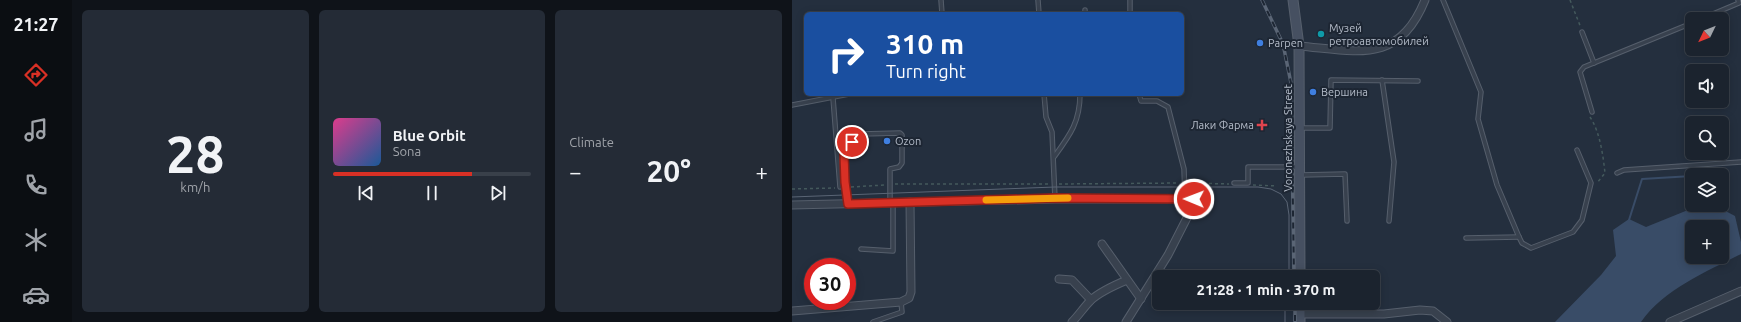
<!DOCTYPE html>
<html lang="en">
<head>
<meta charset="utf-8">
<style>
	:root { --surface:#1b232e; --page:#242b36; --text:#f1f3f6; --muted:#a0a4aa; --line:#39404a; --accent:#d93025 }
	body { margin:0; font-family:Ubuntu,sans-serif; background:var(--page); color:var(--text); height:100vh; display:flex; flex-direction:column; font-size:15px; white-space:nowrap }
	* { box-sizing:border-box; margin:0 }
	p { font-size:13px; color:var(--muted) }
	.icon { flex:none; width:22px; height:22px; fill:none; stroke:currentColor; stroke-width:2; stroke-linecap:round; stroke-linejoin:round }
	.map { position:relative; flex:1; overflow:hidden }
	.drawer { display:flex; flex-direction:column; gap:10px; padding:10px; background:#0f1319; width:720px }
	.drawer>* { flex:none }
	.banner { position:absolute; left:12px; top:12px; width:380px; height:84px; border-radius:6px; box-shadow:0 2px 10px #0003,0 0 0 1px var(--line); background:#1a4fa0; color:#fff; overflow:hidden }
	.needle { width:26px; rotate:227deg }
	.tools { position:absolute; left:893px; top:12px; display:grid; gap:8px }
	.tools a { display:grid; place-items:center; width:44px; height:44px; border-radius:6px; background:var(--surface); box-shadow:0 2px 10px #0003,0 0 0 1px var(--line); font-size:20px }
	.speed { position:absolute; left:12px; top:258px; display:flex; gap:8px; font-size:20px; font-weight:700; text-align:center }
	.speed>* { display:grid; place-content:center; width:52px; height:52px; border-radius:50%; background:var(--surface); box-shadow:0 2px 10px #0003,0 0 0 1px var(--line); line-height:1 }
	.speed .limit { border:6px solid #d22; background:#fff; color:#111 }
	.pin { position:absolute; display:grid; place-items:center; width:34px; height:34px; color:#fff; margin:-17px; border:2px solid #fff; border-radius:50%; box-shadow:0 1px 4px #0007 }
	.me { position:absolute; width:44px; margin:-22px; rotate:271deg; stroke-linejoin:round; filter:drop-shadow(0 0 3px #0008) }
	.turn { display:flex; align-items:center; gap:14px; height:84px; padding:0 16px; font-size:18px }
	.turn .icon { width:52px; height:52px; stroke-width:2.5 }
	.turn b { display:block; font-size:28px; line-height:34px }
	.big { font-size:30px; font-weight:700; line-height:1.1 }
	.drawer .widget { flex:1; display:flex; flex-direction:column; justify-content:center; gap:6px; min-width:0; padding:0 14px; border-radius:6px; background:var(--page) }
	.drawer .dial { align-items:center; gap:0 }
	.dial b { font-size:52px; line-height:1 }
	.song { display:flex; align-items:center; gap:12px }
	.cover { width:48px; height:48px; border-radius:6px; background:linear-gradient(135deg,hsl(330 70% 55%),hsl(210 70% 35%)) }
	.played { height:4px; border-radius:2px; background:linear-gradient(90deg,var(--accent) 70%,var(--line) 70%) }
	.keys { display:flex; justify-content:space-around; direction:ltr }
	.heat { display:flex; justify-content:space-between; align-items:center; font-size:22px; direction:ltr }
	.drawer .tiles { flex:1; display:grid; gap:10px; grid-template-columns:repeat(3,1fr) }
	.trip { position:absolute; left:360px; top:270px; width:228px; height:40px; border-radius:6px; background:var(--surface); box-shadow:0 2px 10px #0003,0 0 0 1px var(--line); font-weight:700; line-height:40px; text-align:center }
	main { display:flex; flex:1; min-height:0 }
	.dock { display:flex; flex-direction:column; width:72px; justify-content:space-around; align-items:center; background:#0b0e12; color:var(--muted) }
	.dock .icon { width:28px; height:28px }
	.dock .current { color:var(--accent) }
	.dock b { font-size:18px; color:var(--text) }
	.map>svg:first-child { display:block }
	.water { fill:#394c67; fill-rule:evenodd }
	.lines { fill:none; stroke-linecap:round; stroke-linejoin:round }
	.stream { stroke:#394c67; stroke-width:2 }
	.lane-casing { stroke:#565f6c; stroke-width:5.5 }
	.street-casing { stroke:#565f6c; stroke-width:9 }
	.secondary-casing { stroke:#565f6c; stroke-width:11 }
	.path { stroke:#44595c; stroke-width:1.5; stroke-dasharray:3 3; stroke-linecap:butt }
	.lane { stroke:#38414e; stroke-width:3.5 }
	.street { stroke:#38414e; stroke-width:7 }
	.secondary { stroke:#465061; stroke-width:9 }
	.tram { stroke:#5a6575; stroke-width:1 }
	.rail-casing { stroke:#5a6575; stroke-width:3.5 }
	.rail { stroke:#1d2633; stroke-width:2; stroke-dasharray:6; stroke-linecap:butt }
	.route-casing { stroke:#8d1f18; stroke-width:10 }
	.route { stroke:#d93025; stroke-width:7 }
	.slow { stroke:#f59e0b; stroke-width:7 }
	.culture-dot { fill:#0f9aa8; stroke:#1d2633; stroke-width:1.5 }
	.shop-dot { fill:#3f7fe0; stroke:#1d2633; stroke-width:1.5 }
	.health-dot { fill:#e0444e; stroke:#1d2633; stroke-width:1.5 }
	.labels { text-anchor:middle; stroke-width:4; stroke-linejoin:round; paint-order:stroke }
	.poi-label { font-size:11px; fill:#b4bcc9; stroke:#1d2633; text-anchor:start }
	.street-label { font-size:11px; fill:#b4bcc9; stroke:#1d2633 }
</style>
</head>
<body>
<main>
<nav class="dock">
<b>21:27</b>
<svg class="icon current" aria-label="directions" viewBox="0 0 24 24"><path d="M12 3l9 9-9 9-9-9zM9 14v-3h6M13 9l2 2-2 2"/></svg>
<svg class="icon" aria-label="music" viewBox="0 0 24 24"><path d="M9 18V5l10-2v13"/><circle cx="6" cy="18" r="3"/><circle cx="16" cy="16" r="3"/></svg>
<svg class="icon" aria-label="phone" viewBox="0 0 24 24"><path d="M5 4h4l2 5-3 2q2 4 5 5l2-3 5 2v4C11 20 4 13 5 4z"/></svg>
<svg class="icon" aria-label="climate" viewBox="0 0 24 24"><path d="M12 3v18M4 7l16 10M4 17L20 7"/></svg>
<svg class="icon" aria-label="car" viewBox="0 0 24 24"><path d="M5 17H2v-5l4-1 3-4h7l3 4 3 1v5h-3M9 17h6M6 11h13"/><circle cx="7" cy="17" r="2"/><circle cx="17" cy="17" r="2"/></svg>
</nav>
<section class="drawer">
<div class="tiles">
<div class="widget dial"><b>28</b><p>km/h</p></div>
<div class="widget">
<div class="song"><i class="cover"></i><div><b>Blue Orbit</b><p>Sona</p></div></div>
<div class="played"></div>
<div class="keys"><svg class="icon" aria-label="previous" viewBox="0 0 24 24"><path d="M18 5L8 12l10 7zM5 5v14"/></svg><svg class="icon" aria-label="pause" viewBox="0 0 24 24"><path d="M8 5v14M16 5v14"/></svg><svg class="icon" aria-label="next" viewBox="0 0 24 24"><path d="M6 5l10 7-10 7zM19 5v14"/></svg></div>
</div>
<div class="widget"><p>Climate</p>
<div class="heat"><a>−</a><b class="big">20°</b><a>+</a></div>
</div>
</div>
</section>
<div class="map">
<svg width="949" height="322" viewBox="0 0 949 322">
	<rect width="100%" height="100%" fill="#242f3e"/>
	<path class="water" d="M918 205H922L943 216 949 242V254C914 272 872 289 849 322H763L809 275 824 256 821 230 837 219 854 227 896 210ZM900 227H930V257H900Z"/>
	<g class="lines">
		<path class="stream" d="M837 220 850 179 900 176"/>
		<g class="lane-casing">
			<g id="lane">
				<path d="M149 0 150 14"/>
				<path d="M246 0 247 14"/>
				<path d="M651 0 689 92 686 119 705 185 727 237 730 243 739 248 781 232 790 220 799 183 785 150"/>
				<path d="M293 14V10"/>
				<path d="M338 14V0"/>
				<path d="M909 19 947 3 946 0"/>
				<path d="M790 32 802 63"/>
				<path d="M590 80 602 162 597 221"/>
				<path d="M252 94 254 117 260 132 263 199"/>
				<path d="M347 94 349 101H365L376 107 392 169 393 198"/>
				<path d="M41 98 48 187"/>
				<path d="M0 105 57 94"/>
				<path d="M800 112 788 72 792 67 900 23"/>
				<path d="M56 128H61L66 136"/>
				<path d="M508 128H538L539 80 626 81"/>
				<path d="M262 157C278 135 288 122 288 94"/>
				<path d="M825 173 832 170 949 162"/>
				<path d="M509 175 553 174 555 221"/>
				<path d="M442 183H456V167H507"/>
				<path d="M56 204C55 175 41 155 69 134L108 133 110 135V163L107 167 98 169V202"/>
				<path d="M674 238 727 237"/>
				<path d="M69 249 101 251V203"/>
				<path d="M571 313 572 303"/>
				<path d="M81 322 110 312 109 302"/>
			</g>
		</g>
		<g class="street-casing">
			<g id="street">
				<path d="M507 46C565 51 607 65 633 0"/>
				<path d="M0 205 263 199H402L400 208 376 255 334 322"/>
				<path d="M310 244 349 299"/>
				<path d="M267 279 280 280 299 300"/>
				<path d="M0 311 109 302 117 298 119 292 118 202"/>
				<path d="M508 314H592L628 310 641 311 655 322"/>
				<path d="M280 322C287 315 292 307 299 300 309 291 323 285 335 280"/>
				<path d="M878 322 949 291"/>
			</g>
		</g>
		<g class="secondary-casing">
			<g id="secondary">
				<path d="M501 0 507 46 508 277"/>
				<path d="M508 303V322"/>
			</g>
		</g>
		<g class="path">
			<path d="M778 0 789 28"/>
			<path d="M798 117C808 132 811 155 813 173L805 183"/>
			<path d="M399 183 437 184"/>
			<path d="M103 184H257"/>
			<path d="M267 184 387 183"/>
			<path d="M461 185 485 186"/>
			<path d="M59 187 93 185"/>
			<path d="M0 189 43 188"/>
		</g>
		<use href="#lane" class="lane"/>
		<use href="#street" class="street"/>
		<use href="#secondary" class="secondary"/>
		<g class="tram">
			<path d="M0 197 263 187H466L479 189 489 194 495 202 497 215V277"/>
			<path d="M493 322V303"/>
		</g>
		<g class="rail-casing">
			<g id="rail">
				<path d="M470 0 491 44 499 83 502 277"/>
				<path d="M503 303V322"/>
			</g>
		</g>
		<use href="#rail" class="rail"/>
	</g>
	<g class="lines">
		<g class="route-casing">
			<path id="route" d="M60 142 52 154 53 182 56 204 263 198 402 199"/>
		</g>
		<use href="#route" class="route"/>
		<path class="slow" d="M194 200 276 198"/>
	</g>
	<circle class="culture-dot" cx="529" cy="34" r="4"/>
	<g class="shop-dot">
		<circle cx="468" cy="43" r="4"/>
		<circle cx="521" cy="92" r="4"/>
		<circle cx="95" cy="141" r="4"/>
	</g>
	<path class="health-dot" d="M468 119h4v4h4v4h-4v4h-4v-4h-4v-4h4z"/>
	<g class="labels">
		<g class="poi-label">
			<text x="537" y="32">Музей<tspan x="537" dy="13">ретроавтомобилей</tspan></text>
			<text x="476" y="47">Parpen</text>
			<text x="529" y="96">Вершина</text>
			<text x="462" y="129" text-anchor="end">Лаки Фарма</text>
			<text x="103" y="145">Ozon</text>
		</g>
		<g class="street-label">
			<text transform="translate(496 138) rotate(-90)" y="4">Voronezhskaya Street</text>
		</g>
	</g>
</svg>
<div class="tools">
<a><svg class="needle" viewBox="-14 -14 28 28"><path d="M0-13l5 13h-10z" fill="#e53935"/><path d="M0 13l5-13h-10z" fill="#a0a4aa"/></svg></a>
<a><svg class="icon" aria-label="sound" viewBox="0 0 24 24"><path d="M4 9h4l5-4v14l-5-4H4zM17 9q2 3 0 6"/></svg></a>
<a><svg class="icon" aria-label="search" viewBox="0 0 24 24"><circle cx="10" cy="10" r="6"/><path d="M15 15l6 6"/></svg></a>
<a><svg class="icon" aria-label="layers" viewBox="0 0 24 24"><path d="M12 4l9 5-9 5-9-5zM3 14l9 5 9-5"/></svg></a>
<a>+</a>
</div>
<div class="speed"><div class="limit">30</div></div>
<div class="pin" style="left:60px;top:142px;background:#d93025"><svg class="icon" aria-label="arrive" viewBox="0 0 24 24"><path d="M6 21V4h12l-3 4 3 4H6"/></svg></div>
<svg class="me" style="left:402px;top:199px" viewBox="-20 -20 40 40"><circle r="17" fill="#d93025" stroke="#fff" stroke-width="3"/><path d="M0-11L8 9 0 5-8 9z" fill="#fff"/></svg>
<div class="trip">21:28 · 1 min · 370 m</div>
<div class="banner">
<div class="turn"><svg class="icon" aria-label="right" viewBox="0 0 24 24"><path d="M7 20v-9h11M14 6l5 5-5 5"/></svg><div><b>310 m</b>Turn right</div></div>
</div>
</div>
</main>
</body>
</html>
